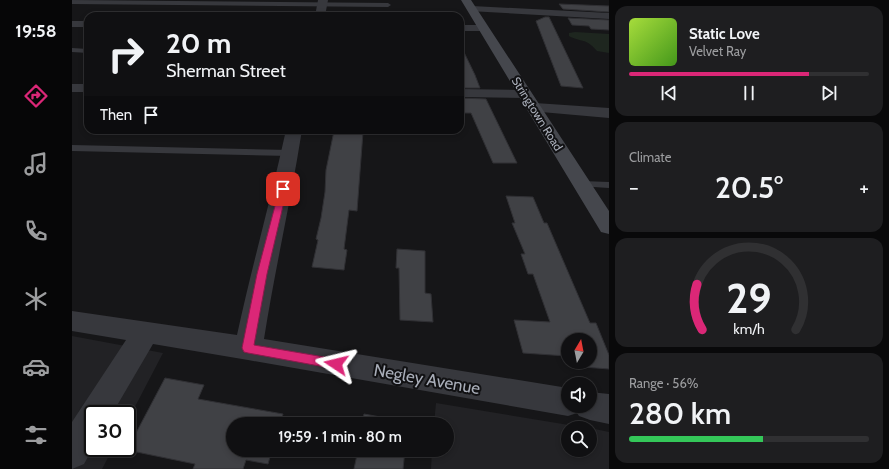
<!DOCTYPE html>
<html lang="en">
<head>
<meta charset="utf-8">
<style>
	:root { --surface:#101012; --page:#1e1e20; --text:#f1f3f6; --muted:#9c9d9f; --line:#303032; --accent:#db2777 }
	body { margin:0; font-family:Cabin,sans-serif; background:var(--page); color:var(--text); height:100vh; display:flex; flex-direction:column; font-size:15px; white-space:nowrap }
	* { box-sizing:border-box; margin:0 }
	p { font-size:13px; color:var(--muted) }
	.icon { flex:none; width:22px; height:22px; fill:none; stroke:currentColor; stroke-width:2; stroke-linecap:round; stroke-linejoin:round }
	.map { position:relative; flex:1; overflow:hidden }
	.panel { display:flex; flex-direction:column; gap:6px; padding:6px; background:#09090a; width:280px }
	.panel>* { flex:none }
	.top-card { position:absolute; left:12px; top:12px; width:380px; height:122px; border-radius:12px; box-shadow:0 2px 6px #0003,0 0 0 1px var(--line); background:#101012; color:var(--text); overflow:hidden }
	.needle { width:26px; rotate:10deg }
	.tools { position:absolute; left:489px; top:333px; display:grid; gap:8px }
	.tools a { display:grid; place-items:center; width:36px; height:36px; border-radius:50%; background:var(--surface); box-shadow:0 2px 6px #0003,0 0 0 1px var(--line); font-size:20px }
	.speed { position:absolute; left:12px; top:405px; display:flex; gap:8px; font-size:20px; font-weight:700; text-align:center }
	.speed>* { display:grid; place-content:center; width:52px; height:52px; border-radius:50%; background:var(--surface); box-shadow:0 2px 6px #0003,0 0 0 1px var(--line); line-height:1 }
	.speed .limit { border:2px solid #111; border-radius:6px; background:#fff; color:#111 }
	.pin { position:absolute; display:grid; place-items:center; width:34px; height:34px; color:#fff; margin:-17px; border-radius:8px; box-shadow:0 2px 6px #0006 }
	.me { position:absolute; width:44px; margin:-22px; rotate:280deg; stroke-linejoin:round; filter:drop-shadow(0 0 3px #0008) }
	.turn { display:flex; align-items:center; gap:14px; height:84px; padding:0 16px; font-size:18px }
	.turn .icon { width:52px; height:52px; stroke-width:2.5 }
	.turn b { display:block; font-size:28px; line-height:34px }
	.then { display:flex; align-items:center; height:38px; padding:0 16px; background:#0003; gap:8px; font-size:15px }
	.big { font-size:30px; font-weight:600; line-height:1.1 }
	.panel .widget { flex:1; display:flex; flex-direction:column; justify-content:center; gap:6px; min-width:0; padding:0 14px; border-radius:12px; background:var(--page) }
	.panel .dial { align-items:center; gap:0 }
	.dial svg { height:104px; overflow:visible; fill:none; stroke:var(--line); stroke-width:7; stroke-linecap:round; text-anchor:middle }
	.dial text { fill:var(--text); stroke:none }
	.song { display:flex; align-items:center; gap:12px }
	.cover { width:48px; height:48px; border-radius:6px; background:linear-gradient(135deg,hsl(80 70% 55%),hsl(100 70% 35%)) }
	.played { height:4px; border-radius:2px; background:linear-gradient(90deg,var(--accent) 75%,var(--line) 75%) }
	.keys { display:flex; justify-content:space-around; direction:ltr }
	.heat { display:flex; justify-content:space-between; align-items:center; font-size:22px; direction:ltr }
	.charge { height:6px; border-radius:3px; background:linear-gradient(90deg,#34c759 56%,var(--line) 0) }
	.trip { position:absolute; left:154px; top:417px; width:228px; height:40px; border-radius:20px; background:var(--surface); box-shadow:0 2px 6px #0003,0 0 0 1px var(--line); font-weight:600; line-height:40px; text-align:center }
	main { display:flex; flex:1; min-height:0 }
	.dock { display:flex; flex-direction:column; width:72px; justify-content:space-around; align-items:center; background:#060607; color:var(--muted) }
	.dock .icon { width:28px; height:28px }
	.dock .current { color:var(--accent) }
	.dock b { font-size:18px; color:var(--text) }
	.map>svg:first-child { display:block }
	.built { fill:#222225 }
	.green { fill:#1e261f }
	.building { fill:#404145; stroke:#303034 }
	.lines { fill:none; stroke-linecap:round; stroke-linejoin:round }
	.service { fill:#37383d; fill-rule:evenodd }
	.minor { fill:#37383d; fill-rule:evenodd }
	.secondary { fill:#45474d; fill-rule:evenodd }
	.route { fill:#db2777; stroke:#8e194d }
	.labels { text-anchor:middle; stroke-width:4; stroke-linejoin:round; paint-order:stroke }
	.far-street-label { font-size:12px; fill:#a8adb8; stroke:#111113 }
	.near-street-label { font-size:17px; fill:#a8adb8; stroke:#111113 }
</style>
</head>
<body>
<main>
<nav class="dock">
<b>19:58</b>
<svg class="icon current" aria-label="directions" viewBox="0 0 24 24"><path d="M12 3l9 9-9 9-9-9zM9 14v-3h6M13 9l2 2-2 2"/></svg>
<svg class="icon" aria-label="music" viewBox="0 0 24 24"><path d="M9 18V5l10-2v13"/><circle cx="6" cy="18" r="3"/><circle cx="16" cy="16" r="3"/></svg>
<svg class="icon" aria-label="phone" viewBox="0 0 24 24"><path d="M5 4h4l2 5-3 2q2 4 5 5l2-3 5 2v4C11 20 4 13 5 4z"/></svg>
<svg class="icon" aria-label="climate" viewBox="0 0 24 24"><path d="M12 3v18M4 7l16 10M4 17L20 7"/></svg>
<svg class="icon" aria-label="car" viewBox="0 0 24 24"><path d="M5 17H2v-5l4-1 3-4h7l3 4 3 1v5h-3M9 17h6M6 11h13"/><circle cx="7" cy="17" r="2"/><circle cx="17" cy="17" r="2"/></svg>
<svg class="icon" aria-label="filters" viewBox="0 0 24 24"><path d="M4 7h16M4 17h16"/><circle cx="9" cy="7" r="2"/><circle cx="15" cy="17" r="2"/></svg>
</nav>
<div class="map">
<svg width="537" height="469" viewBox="0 0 537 469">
	<rect width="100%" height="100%" fill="#161618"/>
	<g class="built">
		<path d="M0 336 91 353 55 422V414H21V448H41L30 469H0Z"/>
		<path d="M364 403 515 428H496V450H518V428L537 432V469H359L360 450H375V424H362Z"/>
	</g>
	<path class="green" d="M503 32 537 34V53L525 51C513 37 510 43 497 36V33Z"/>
	<g class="building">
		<path d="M487 4 537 6V12L491 9Z"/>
		<path d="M473 17H477L511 88 489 86 464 21Z"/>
		<path d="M496 18 537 20V30L519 29 517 26 500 25Z"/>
		<path d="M388 44 403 75 408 88H388Z"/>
		<path d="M388 98 414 99 445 163H421L399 113H388Z"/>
		<path d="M262 131 291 132 285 211 277 210 272 249 275 250 272 270 240 267 246 240 244 239 249 218 253 192 254 170Z"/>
		<path d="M434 196 461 197 472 223H475L518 323H524L537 355V369L498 366 497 362H518V340H496V359L495 356 451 353 442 320 478 322 461 274H456L449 254H453L440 223H443Z"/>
		<path d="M325 249 353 251V293L359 294 361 322 328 320 327 268H324Z"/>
		<path d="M93 378 132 385 126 399 211 414 208 424H161V450H200L196 464 174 460 171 469H121L123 464 55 450Z"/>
		<path d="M292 414 336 422V424H290Z"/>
		<path d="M286 450H333L331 469H282Z"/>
	</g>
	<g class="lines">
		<g class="service">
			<path d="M0 0 316 3 319 5 316 7 0 4Z"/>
			<path d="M0 48 16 49V53L0 52Z"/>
			<path d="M0 145 218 150 223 153 218 156 0 151Z"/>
			<path d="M510 181 537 182V188L506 186 504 184 506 182Z"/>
		</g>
		<g class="minor">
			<path d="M246 0H256L253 16H243Z"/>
			<path d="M400 6 537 13V19L397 11 395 9 397 7Z"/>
			<rect x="0" y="21" width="16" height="6"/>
			<path d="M388 25H411L416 28 411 31H388Z"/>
			<rect x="0" y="84" width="16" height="8"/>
			<path d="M388 89 453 90 458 91 460 94 458 97 453 98 388 97Z"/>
			<path d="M463 103 537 108V118L458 111 455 108 458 105Z"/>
			<path d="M214 130H230C219 200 203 269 192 339L496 388V406H518V392L537 394V424L518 420 507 416 505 413 496 416 176 360 81 344 40 414H21V448L12 464 0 469V422L54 340 0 331V311L165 335C180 266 199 199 214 130Z"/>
		</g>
		<path class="secondary" d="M389 0H399L537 211V234L529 232 526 227Z"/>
	</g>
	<path class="route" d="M208 187H214L215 189 195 274 182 345 264 359 268 360 270 364 268 367 264 369 176 353 172 352 170 348 185 274Z"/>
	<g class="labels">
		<g class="far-street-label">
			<text transform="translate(465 114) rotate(58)" y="4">Stringtown Road</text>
		</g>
		<g class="near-street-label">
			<text transform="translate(355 379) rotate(10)" y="6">Negley Avenue</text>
		</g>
	</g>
</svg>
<div class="tools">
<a><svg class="needle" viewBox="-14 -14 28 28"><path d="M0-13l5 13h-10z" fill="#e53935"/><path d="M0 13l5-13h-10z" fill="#9c9d9f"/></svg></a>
<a><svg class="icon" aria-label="sound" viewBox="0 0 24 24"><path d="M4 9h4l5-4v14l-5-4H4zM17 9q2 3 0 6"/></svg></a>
<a><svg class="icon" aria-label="search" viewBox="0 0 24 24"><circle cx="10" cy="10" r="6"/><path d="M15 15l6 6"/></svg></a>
</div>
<div class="speed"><div class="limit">30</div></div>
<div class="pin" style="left:211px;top:189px;background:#d93025"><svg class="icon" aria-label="arrive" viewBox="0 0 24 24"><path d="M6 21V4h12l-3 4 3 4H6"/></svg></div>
<svg class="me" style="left:264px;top:364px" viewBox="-20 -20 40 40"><path d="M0-17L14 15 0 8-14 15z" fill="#db2777" stroke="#fff" stroke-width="4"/></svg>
<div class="trip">19:59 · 1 min · 80 m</div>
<div class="top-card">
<div class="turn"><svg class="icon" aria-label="right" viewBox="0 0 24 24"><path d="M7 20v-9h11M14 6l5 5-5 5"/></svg><div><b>20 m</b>Sherman Street</div></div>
<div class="then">Then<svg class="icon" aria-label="arrive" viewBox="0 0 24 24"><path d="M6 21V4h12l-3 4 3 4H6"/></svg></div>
</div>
</div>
<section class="panel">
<div class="widget">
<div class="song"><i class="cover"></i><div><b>Static Love</b><p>Velvet Ray</p></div></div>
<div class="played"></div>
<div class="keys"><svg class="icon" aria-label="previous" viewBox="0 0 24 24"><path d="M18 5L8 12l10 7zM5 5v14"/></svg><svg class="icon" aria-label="pause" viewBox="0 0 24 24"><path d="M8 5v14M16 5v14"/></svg><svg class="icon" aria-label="next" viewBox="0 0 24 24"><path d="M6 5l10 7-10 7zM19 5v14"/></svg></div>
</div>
<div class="widget"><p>Climate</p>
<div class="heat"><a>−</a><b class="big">20.5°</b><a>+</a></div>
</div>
<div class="widget dial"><svg viewBox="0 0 100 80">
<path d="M14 69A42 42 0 1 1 86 69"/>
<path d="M14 69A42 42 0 0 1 10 34" stroke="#db2777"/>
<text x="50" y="56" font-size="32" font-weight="700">29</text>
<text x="50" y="72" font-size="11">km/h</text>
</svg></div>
<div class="widget"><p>Range · 56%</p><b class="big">280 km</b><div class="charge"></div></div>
</section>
</main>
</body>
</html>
